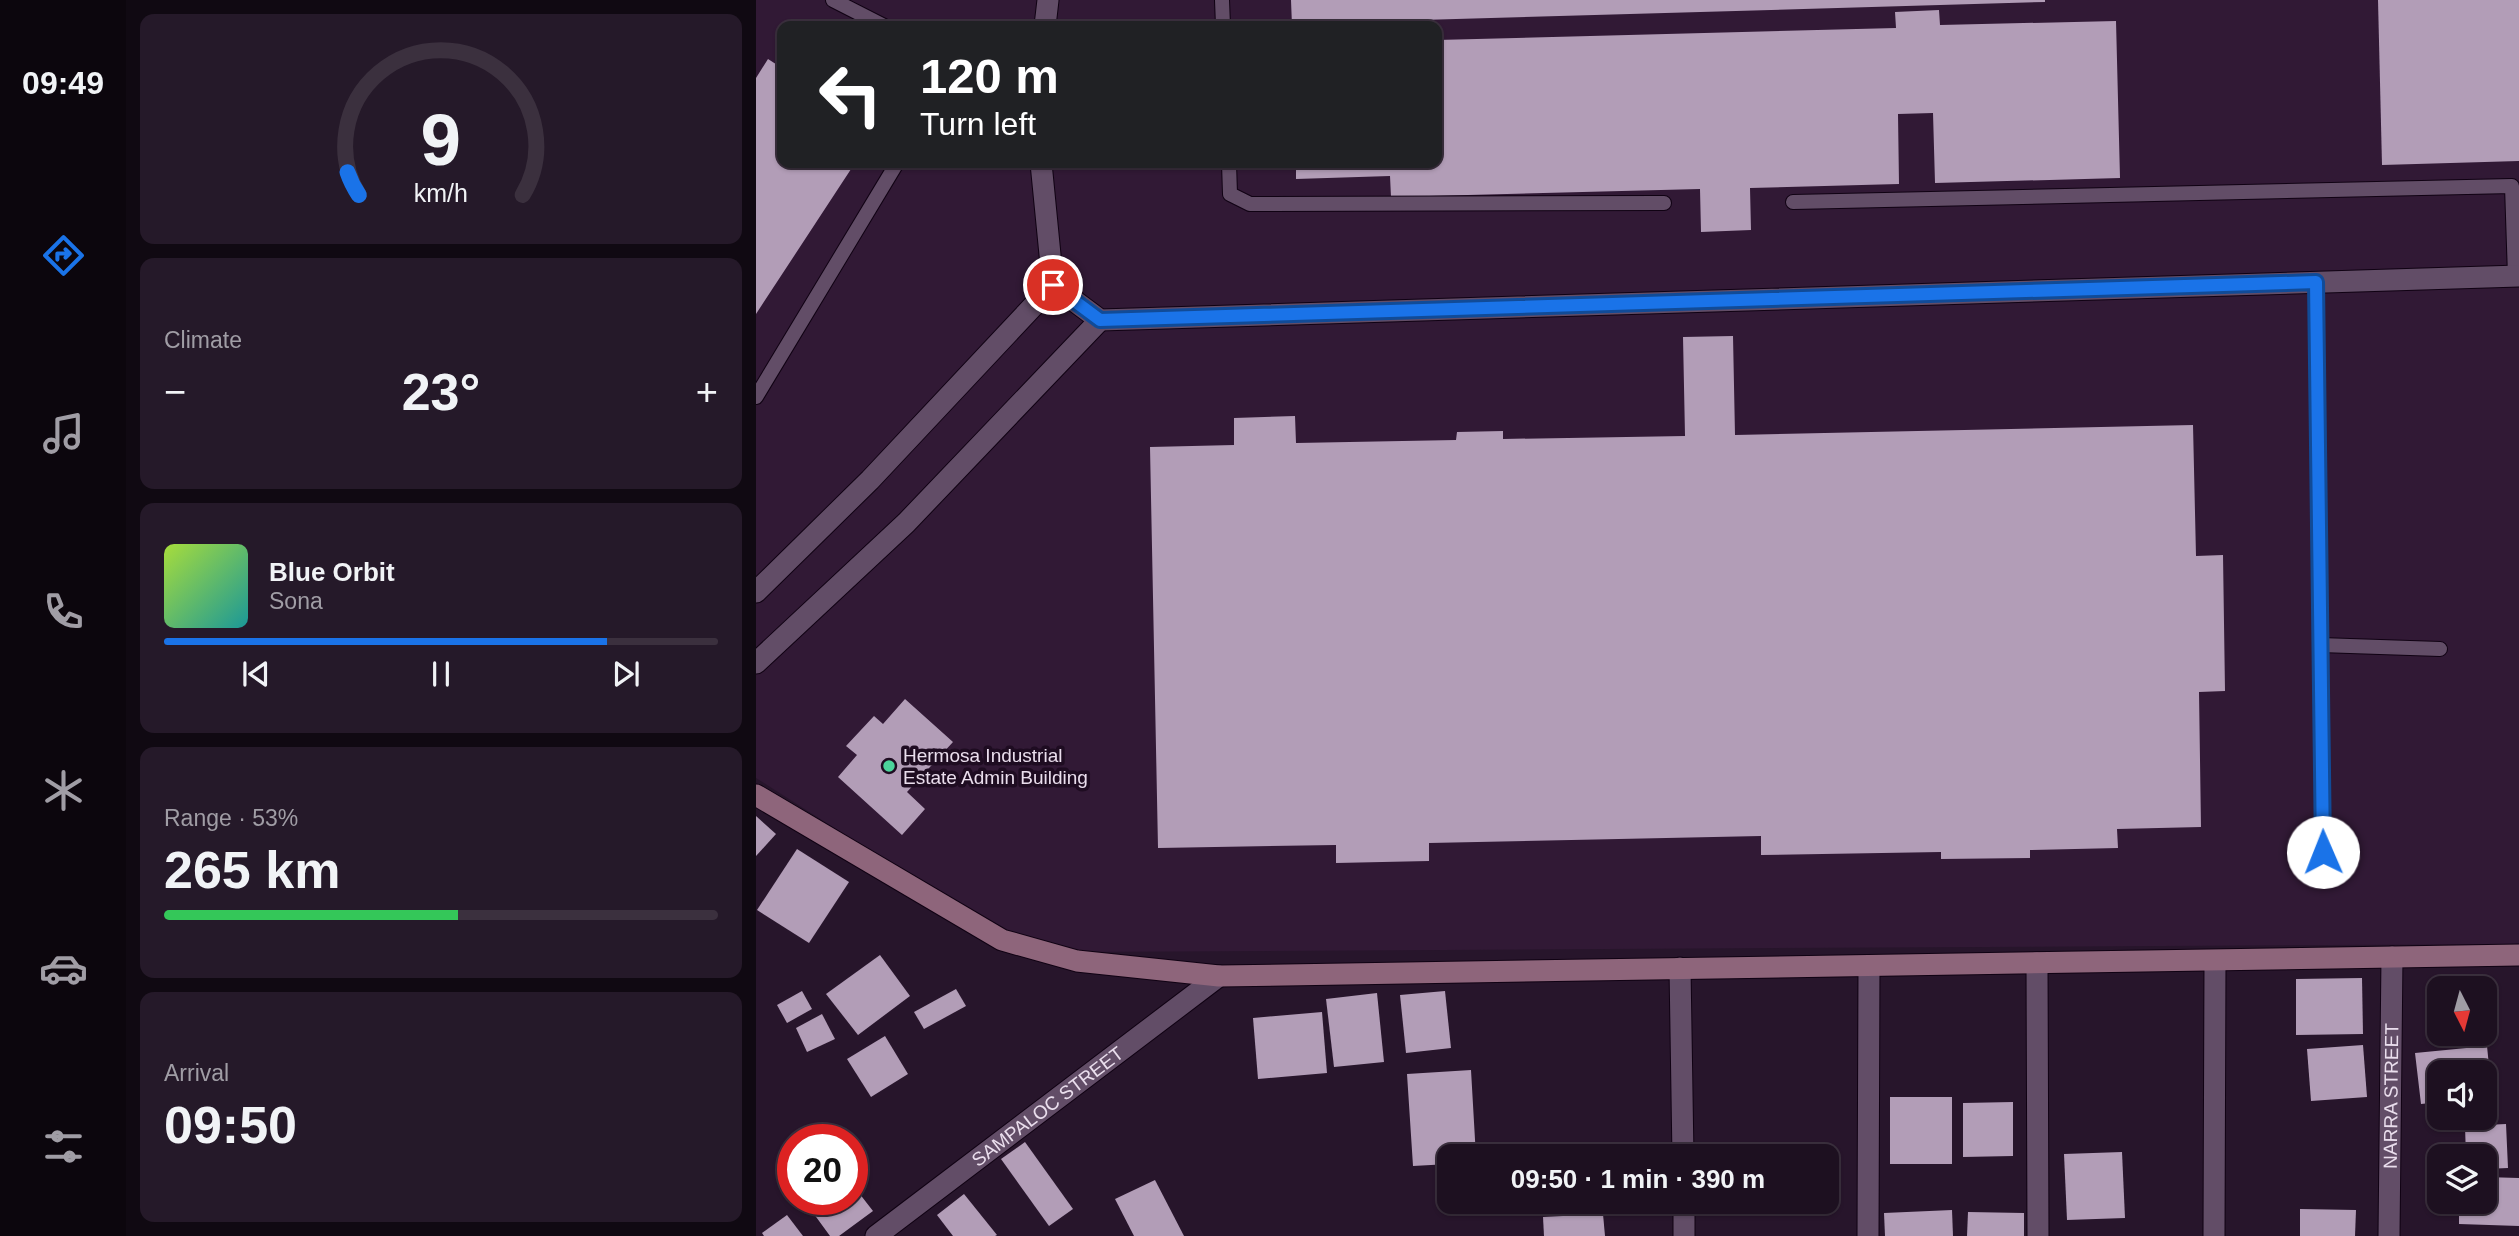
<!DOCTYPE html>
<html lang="en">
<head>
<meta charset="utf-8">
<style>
	:root { --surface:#1d1020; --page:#251929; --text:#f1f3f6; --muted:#a09da5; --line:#3b303e; --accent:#1a73e8 }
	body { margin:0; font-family:Helvetica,sans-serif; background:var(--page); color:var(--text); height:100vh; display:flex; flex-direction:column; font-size:26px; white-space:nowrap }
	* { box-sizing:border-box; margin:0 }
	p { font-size:23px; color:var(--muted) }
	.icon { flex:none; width:38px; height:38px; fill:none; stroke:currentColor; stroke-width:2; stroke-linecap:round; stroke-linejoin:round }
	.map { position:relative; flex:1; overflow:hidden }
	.side { display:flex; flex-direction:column; gap:14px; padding:14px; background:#100912; width:630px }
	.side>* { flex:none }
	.top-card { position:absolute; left:21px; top:21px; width:665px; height:147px; border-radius:14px; box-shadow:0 2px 5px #0004,0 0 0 2px var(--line); background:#202124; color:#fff; overflow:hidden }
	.needle { width:46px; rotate:174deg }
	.buttons { position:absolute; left:1671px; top:976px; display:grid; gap:14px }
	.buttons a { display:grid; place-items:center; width:70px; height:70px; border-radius:14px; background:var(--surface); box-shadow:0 2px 5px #0004,0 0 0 2px var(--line); font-size:35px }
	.speed { position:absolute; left:21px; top:1124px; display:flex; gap:14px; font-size:35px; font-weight:700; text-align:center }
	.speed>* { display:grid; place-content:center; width:91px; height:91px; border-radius:50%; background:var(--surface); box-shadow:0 2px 5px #0004,0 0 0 2px var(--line); line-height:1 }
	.speed .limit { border:10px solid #d22; background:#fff; color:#111 }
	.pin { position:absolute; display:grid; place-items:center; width:60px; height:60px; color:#fff; margin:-30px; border:4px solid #fff; border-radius:50%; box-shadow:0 2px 7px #0007 }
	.me { position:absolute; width:77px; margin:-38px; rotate:359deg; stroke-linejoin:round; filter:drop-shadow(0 0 5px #0008) }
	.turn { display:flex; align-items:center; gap:24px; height:147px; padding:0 28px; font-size:32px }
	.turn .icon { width:91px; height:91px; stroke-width:2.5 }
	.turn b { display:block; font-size:49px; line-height:60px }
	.big { font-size:52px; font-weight:700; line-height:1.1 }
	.side .tile { flex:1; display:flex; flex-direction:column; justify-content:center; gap:10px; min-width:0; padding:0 24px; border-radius:14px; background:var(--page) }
	.side .dial { align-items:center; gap:0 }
	.dial svg { height:182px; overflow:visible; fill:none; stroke:var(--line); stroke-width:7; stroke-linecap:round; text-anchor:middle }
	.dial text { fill:var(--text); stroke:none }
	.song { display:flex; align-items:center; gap:21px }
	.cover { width:84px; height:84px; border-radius:10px; background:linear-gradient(135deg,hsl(80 70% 55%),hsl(180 70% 35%)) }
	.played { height:7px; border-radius:4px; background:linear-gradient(90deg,var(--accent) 80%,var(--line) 80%) }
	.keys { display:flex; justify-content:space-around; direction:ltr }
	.heat { display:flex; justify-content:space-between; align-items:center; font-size:38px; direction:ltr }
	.charge { height:10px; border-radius:5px; background:linear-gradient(90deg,#34c759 53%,var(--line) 0) }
	.trip { position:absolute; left:681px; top:1144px; width:402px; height:70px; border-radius:14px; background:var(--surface); box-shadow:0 2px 5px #0004,0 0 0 2px var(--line); font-weight:700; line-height:70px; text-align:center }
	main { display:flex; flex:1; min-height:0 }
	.menu { display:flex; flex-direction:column; width:126px; justify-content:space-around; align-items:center; background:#0c060d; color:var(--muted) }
	.menu .icon { width:49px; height:49px }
	.menu .on { color:var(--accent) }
	.menu b { font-size:32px; color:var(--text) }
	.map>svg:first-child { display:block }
	.built { fill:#311935; fill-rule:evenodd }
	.building { fill:#b29db7 }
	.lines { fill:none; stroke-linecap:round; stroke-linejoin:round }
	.lane-casing { stroke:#100213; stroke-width:16 }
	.street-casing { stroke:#100213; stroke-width:23 }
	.secondary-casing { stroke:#100213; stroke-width:23 }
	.lane { stroke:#624d67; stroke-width:14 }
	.street { stroke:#624d67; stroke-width:21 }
	.secondary { stroke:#8e657b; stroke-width:21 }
	.route-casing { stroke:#114b97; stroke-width:18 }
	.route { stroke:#1a73e8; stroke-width:12 }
	.poi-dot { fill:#4cd49b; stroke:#1e0c21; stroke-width:2.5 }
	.labels { text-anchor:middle; stroke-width:7; stroke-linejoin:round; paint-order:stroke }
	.poi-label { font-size:19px; fill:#eadeed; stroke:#1e0c21; text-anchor:start }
	.street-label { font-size:19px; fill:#eadeed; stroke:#1e0c21 }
</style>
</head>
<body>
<main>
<nav class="menu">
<b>09:49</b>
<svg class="icon on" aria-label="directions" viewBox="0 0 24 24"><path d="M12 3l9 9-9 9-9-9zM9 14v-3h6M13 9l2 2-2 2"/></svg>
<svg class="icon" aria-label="music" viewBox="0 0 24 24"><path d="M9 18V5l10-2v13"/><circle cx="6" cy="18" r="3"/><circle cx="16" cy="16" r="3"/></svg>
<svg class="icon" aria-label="phone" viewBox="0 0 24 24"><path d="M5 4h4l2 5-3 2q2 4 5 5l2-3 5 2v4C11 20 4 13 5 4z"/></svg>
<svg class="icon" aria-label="climate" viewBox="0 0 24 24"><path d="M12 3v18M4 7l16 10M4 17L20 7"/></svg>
<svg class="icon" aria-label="car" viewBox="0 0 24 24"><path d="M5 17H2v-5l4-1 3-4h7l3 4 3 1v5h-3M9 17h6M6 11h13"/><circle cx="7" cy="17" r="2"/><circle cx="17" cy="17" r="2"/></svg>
<svg class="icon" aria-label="filters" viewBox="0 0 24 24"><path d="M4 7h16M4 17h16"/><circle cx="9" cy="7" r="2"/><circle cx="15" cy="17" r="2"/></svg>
</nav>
<section class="side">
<div class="tile dial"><svg viewBox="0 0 100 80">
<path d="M14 69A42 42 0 1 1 86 69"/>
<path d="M14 69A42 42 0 0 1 9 59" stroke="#1a73e8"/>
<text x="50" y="56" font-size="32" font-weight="700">9</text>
<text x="50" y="72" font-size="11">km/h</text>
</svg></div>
<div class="tile"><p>Climate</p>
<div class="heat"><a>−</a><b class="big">23°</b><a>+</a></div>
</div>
<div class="tile">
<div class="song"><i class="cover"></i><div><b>Blue Orbit</b><p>Sona</p></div></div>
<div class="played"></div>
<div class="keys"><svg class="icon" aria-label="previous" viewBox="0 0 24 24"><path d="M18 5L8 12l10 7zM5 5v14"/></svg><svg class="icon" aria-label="pause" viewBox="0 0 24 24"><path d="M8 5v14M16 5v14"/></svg><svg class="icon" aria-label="next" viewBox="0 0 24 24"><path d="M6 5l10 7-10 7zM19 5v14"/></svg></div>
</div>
<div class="tile"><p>Range · 53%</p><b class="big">265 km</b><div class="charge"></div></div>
<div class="tile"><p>Arrival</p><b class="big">09:50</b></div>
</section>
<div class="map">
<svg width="1763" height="1236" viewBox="0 0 1763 1236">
	<rect width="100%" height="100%" fill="#27152b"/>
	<path class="built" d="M0 0H1763V944L321 952 238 930 0 778ZM26 26H681V163H26Z"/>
	<g class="building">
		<path d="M535 0H1289V2L630 21V26H536Z"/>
		<path d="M1622 0H1763V161L1626 165Z"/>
		<path d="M1183 10 1184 25 1360 21 1364 178 1179 183 1177 113 1142 114 1143 184 994 188 995 230 945 232 944 189 635 197 634 176 540 179V163H681V40L1140 28 1139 12Z"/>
		<path d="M12 59 26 68V163H99L0 314V78Z"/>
		<path d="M977 336 979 435 1437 425 1440 556 1467 555 1469 691 1443 692 1445 827 1361 829 1362 848 1274 850V858L1185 859V852L1005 855V836L673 843V861L580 863V845L402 848 394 447 478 445V418L539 416 540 443 700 440 701 432 747 431V439L929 436 927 337Z"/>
		<path d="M149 699 197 742 151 792 169 809 146 835 82 777 101 755 90 746 118 716 127 724Z"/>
		<path d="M0 816 20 834 0 856Z"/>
		<path d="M41 849 93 882 53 943 1 910Z"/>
		<path d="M124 955 154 996 102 1035 70 994Z"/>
		<path d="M1606 978 1607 1034 1540 1035V979Z"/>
		<path d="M200 989 210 1006 168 1029 158 1012Z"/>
		<path d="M46 991 56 1009 31 1023 21 1005Z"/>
		<path d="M689 991 695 1048 650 1053 644 995Z"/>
		<path d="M621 993 628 1062 578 1067 570 999Z"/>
		<path d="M566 1012 571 1073 502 1079 497 1018Z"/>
		<path d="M66 1014 79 1039 51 1052 40 1028Z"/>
		<path d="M129 1036 152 1074 115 1097 91 1059Z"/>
		<path d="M1607 1045 1611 1097 1555 1101 1551 1049Z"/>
		<path d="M1731 1046 1736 1096 1729 1097V1073H1684V1102L1665 1104 1659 1053Z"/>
		<path d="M715 1070 720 1157H693V1164L657 1166 651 1074Z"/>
		<rect x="1134" y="1097" width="62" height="67"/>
		<path d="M1257 1102V1156L1207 1157V1103Z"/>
		<path d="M1750 1124 1752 1168 1729 1169V1157H1710L1709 1126Z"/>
		<path d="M269 1142 317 1209 293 1226 245 1159Z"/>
		<path d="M1366 1152 1369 1218 1311 1220 1308 1154Z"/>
		<path d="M1729 1177 1763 1178V1226L1703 1224V1202H1729Z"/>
		<path d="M399 1180 428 1236H378L359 1199Z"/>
		<path d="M96 1184 117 1211 83 1236H74L47 1199H96Z"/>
		<path d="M208 1194 241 1235 239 1236H197L181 1215Z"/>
		<path d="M1544 1209 1600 1210 1599 1236H1544Z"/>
		<path d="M1196 1210 1197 1236H1129L1128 1213Z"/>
		<path d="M1212 1212 1268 1213V1236H1211Z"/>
		<path d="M847 1214 849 1236H788L787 1217Z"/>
		<path d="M31 1215 47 1236H8L6 1233Z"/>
	</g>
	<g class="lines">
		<g class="lane-casing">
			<g id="lane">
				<path d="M77 0 128 26"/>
				<path d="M466 0 467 26"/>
				<path d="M473 163 474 194 494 204 908 203"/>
				<path d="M1037 202 1756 186 1759 276"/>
				<path d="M1560 282 1567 852"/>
				<path d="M0 397 141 163"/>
				<path d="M1564 645 1684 649"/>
			</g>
		</g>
		<g class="street-casing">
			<g id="street">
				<path d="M289 26 292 0"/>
				<path d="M285 163 297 285 344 320 1763 276"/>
				<path d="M0 592 114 480 297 285"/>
				<path d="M0 663 150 523 344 320"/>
				<path d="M1281 963 1282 1236"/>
				<path d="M924 968 927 1157"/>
				<path d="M928 1202V1236"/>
				<path id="s1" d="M120 1236 463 976"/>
				<path d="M1112 1236 1113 966"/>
				<path d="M1458 1236 1459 962"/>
				<path id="s2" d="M1633 1236 1636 957"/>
			</g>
		</g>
		<g class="secondary-casing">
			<path id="secondary" d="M0 795 246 940 321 961 463 976 1763 955"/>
		</g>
		<use href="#lane" class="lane"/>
		<use href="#street" class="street"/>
		<use href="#secondary" class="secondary"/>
	</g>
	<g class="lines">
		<g class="route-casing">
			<path id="route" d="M297 285 344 320 1560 282 1567 852"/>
		</g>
		<use href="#route" class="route"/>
	</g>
	<circle class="poi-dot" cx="133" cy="766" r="7"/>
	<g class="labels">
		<g class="poi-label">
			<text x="147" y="762">Hermosa Industrial<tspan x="147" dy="22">Estate Admin Building</tspan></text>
		</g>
		<g class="street-label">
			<text dy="7" stroke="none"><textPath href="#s2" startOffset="140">NARRA STREET</textPath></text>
			<text dy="7" stroke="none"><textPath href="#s1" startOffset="215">SAMPALOC STREET</textPath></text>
		</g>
	</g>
</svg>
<div class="buttons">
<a><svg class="needle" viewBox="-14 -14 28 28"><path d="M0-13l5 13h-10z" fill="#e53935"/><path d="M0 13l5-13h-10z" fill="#a09da5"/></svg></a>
<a><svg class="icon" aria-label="sound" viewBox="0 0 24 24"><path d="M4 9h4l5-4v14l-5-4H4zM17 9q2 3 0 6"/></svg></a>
<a><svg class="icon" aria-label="layers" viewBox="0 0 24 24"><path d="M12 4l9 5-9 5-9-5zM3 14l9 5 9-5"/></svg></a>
</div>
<div class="speed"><div class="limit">20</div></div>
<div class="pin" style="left:297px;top:285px;background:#d93025"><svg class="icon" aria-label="arrive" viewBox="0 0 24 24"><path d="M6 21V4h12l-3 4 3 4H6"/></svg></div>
<svg class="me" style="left:1567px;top:852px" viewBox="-20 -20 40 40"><circle r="19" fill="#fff"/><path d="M0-13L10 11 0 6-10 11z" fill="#1a73e8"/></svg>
<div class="trip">09:50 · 1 min · 390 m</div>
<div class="top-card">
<div class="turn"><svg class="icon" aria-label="left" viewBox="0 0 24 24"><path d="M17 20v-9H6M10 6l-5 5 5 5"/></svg><div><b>120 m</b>Turn left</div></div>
</div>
</div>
</main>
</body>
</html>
